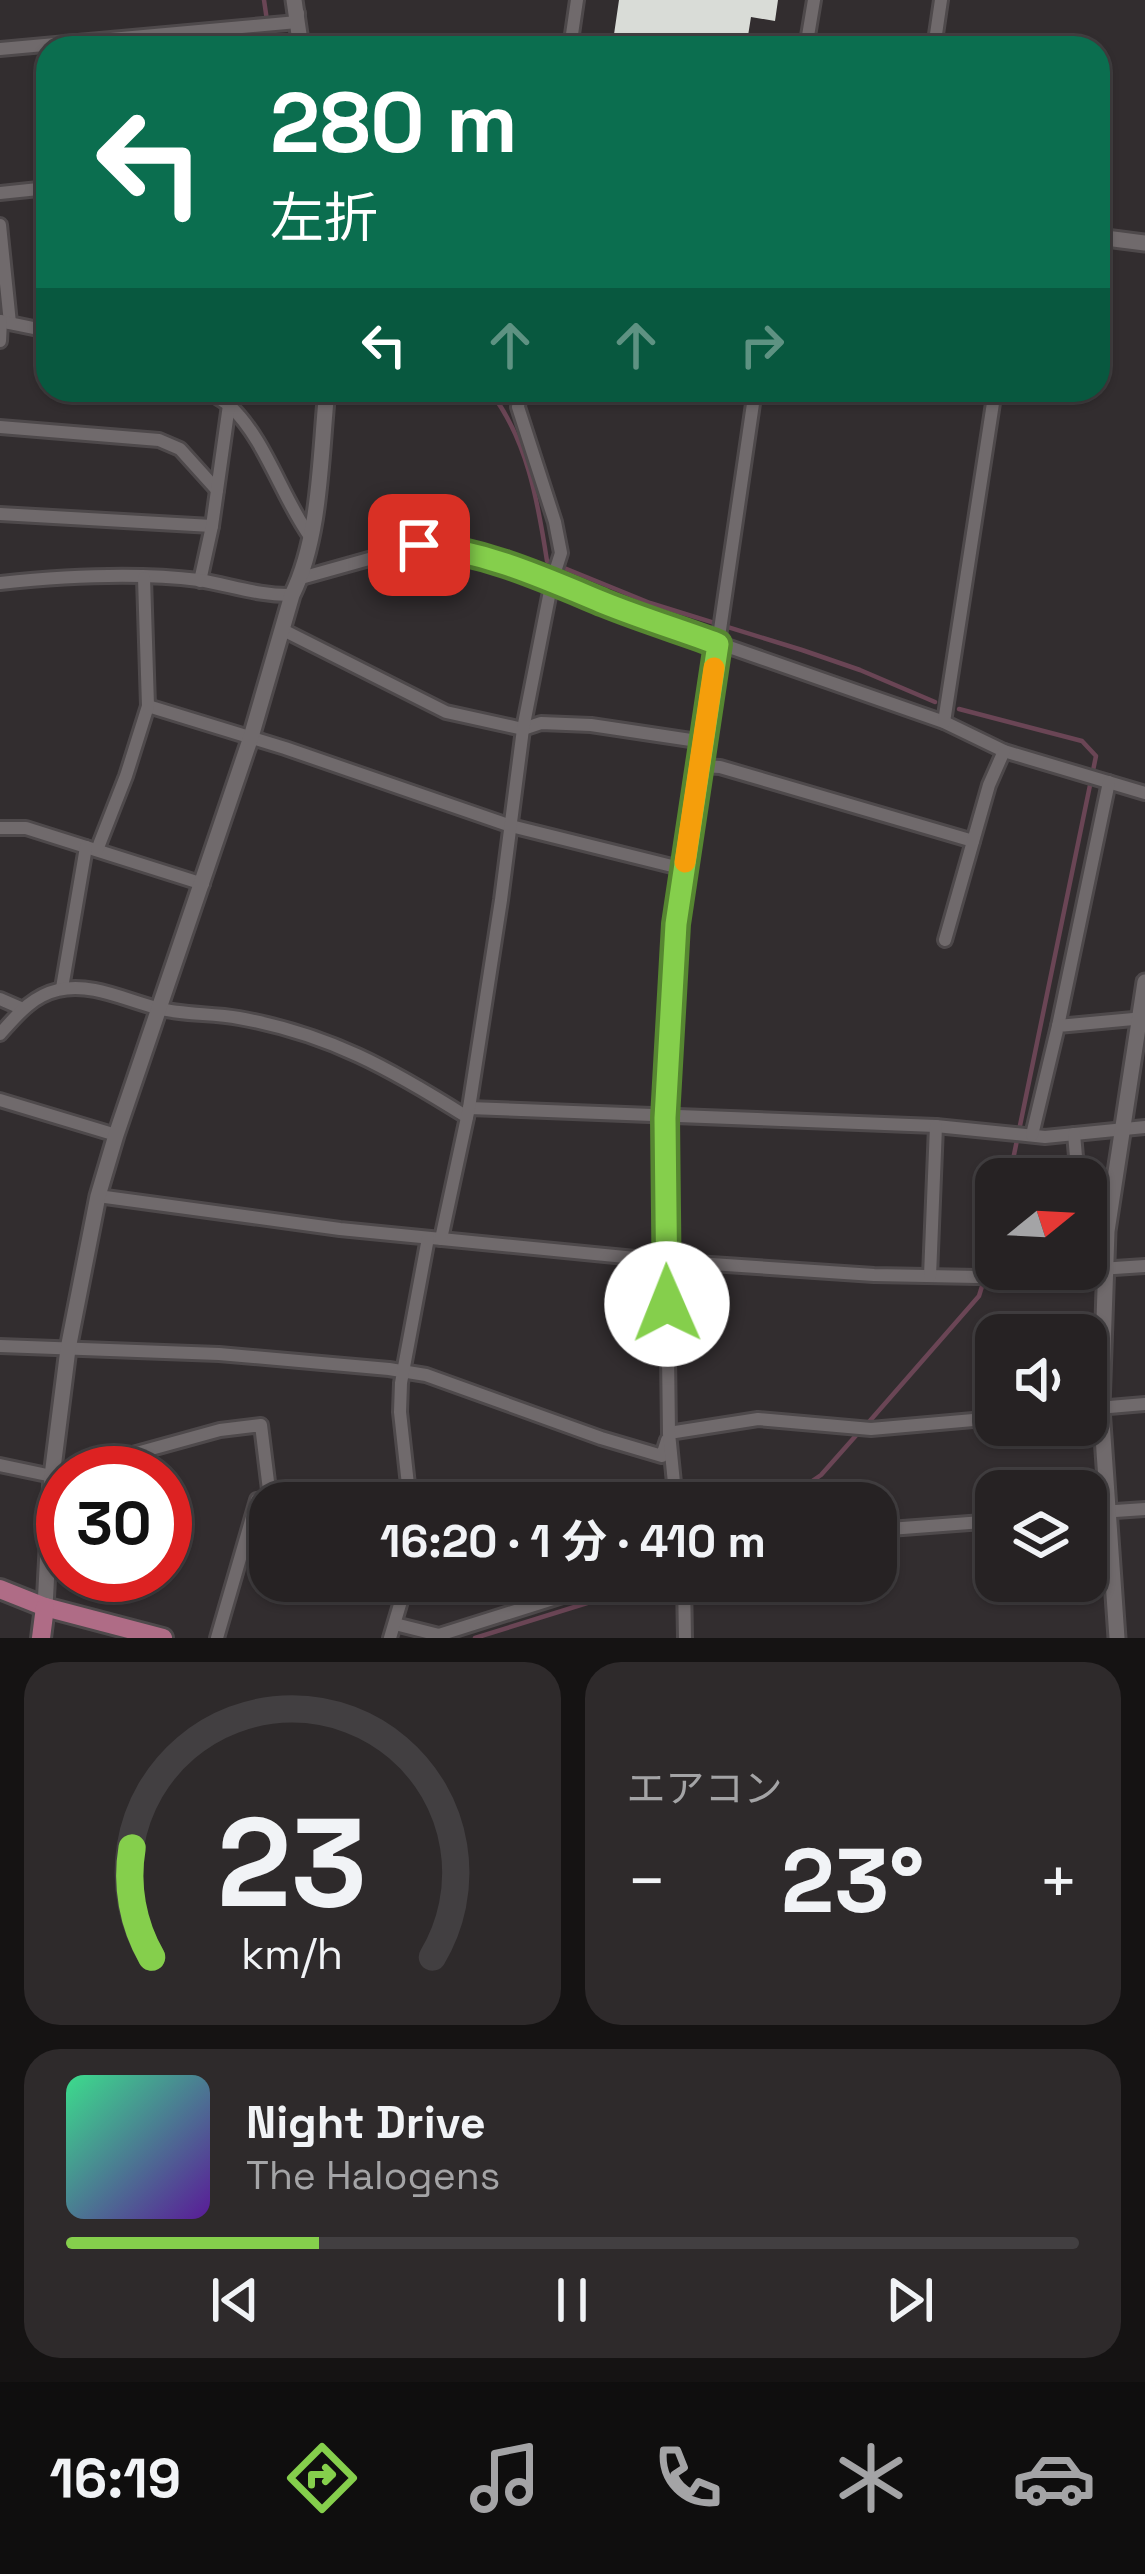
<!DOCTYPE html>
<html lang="ja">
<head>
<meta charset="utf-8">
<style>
	:root { --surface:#262223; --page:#2e2a2b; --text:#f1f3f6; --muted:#a4a4a6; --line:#423f41; --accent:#85cf4c }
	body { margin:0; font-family:"Space Grotesk","Noto Sans JP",sans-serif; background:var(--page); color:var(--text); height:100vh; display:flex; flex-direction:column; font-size:45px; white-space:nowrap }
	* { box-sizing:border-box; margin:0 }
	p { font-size:39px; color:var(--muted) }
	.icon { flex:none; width:66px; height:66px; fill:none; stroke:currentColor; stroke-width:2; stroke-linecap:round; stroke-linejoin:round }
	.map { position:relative; height:1638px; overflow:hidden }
	.details { display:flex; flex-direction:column; gap:24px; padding:24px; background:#151313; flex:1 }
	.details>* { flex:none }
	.top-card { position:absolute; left:36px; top:36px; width:1074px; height:366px; border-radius:36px; box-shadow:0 3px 9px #0004,0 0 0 3px var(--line); background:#0b6e4f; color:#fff; overflow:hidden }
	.needle { width:78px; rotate:72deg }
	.tools { position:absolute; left:975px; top:1158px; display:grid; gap:24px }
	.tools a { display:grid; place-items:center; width:132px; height:132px; border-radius:24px; background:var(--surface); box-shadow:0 3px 9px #0004,0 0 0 3px var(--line); font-size:60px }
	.speed { position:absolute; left:36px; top:1446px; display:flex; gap:24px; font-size:60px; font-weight:700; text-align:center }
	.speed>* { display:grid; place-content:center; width:156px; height:156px; border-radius:50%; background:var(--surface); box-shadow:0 3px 9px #0004,0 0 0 3px var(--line); line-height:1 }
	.speed .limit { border:18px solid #d22; background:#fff; color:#111 }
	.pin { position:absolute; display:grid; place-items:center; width:102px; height:102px; color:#fff; margin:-51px; border-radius:24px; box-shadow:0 6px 18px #0006 }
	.me { position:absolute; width:132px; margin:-66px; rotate:359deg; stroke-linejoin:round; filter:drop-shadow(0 0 9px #0008) }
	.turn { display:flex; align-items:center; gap:42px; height:252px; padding:0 36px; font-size:54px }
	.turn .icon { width:156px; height:156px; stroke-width:2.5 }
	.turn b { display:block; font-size:84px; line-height:102px }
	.lanes { display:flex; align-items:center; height:114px; padding:0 36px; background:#0003; justify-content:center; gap:60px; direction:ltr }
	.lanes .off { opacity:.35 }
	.big { font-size:90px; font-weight:700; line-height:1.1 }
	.details .tile { flex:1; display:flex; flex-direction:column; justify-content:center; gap:18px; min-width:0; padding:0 42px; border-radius:36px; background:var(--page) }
	.details .dial { align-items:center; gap:0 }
	.dial svg { height:312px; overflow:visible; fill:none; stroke:var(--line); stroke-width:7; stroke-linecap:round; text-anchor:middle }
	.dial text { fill:var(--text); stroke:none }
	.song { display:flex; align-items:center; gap:36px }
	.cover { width:144px; height:144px; border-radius:18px; background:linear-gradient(135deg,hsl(150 70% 55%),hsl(270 70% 35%)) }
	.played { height:12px; border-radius:6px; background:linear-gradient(90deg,var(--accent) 25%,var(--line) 25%) }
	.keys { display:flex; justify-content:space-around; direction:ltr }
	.heat { display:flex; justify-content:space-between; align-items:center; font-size:66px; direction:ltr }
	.details .tiles { flex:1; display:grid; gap:24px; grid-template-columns:1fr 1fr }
	.tile:last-child { grid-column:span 2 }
	.trip { position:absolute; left:249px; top:1482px; width:648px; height:120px; border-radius:36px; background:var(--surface); box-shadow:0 3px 9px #0004,0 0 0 3px var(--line); font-weight:700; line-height:120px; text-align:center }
	.tabs { display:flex; height:192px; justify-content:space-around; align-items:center; background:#0f0e0e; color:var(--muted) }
	.tabs .icon { width:84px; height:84px }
	.tabs .on { color:var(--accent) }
	.tabs b { font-size:54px; color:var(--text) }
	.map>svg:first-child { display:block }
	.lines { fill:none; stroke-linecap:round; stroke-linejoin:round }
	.stream { stroke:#6a4555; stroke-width:4.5 }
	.building { fill:#d9dcd7 }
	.minor-casing { stroke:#4e494b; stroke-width:18 }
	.tertiary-casing { stroke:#4e494b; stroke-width:21 }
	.primary-casing { stroke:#4e494b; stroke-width:24 }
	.minor { stroke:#706a6c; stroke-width:12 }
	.tertiary { stroke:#706a6c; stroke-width:15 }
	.primary { stroke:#af6c86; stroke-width:18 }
	.route-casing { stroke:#568731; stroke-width:30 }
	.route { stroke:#85cf4c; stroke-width:21 }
	.slow { stroke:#f59e0b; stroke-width:21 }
</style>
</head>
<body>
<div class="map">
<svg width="1145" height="1638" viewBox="0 0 1145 1638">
	<rect width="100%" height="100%" fill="#322d2f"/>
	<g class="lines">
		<g class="stream">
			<path d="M264 0 271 48"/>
			<path d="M489 390C527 438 538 502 547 561L650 603 802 650 860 670 935 702"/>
			<path d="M959 709 1082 741 1096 756 1009 1179"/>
			<path d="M868 1423 979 1296 996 1241"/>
			<path d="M780 1503 821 1475 860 1431"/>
			<path d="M475 1638 658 1581"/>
		</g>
	</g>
	<path class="building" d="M619 0H778L775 21 751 17 747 42 769 46V48H612Z"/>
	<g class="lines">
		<g class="minor-casing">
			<g id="minor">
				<path d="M570 48 577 0"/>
				<path d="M806 48 814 0"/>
				<path d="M934 48 941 0"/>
				<path d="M0 49 297 22 298 13"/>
				<path d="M0 193 48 188"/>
				<path d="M0 225 10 323"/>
				<path d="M0 321 48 331"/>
				<path d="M0 341 1 321"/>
				<path d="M205 390C213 395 223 400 230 406 266 440 282 498 311 538"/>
				<path d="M0 427 159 440 180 449 217 490"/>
				<path d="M0 514 212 526"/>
				<path d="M301 578 419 545 455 548 525 570 609 605 944 722 1004 751 1145 793"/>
				<path d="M200 581 212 526 229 405"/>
				<path d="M0 583C65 576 134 572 199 580 230 585 260 596 292 595"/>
				<path d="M283 630 446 712 523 729 541 723 591 725 704 742"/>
				<path d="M148 706 285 748 511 826 684 869"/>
				<path d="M944 722 995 390"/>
				<path d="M701 766 720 767 973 841"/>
				<path d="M0 828H26L203 884"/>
				<path d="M97 850 126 776 148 706 144 578"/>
				<path d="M945 940 989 785 1004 751"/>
				<path d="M62 988 86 847"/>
				<path d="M0 999 23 1009"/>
				<path d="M1058 1026 1109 782"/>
				<path d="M0 1034C17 1015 32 996 58 990 91 982 125 1000 157 1008 183 1015 212 1013 239 1018 329 1034 391 1069 467 1117"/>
				<path d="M0 1100 116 1135"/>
				<path d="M469 1108 936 1126 1045 1137 1145 1127"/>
				<path d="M1074 1134 1078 1179"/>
				<path d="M1032 1135 1058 1026 1144 1018"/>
				<path d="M98 1196 340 1229 666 1261 874 1275 978 1277 1145 1266"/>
				<path d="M441 1239 469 1108 501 900 523 729 552 581 561 553 555 522 518 407 520 390"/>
				<path d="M930 1276 936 1126"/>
				<path d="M0 1346 219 1354 389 1369 426 1375 601 1438 662 1456 667 1440"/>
				<path d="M1086 1409 1145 1404"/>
				<path d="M669 1433 758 1419 871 1429 996 1418"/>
				<path d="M0 1465 52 1476 57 1475"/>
				<path d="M64 1473 220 1430 261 1425 270 1498"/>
				<path d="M410 1503 400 1412 401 1383 428 1238"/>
				<path d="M676 1503 669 1433 665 1117 677 924 755 390"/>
				<path d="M1086 1513 1145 1509"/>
				<path d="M876 1530 996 1521"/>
				<path d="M684 1581 685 1638"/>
				<path d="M395 1624 439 1635 610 1581"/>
				<path d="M217 1638 257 1500 270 1498 284 1503"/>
				<path d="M390 1638 407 1581"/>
			</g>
		</g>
		<g class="tertiary-casing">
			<g id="tertiary">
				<path d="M294 0 301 48"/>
				<path d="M1098 237 1145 243"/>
				<path d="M45 1607 52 1476 68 1349 98 1196 116 1135 251 737 292 595C321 536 320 455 327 390"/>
				<path d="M1117 1638 1101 1408 1107 1231 1145 982"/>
			</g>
		</g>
		<g class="primary-casing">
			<g id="primary">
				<path d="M0 1589 45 1607 163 1638"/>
				<path d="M41 1638 45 1607"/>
			</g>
		</g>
		<use href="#minor" class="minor"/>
		<use href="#tertiary" class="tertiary"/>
		<use href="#primary" class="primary"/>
	</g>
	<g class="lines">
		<g class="route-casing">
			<path id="route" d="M419 545C485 551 544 578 604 603 641 618 680 630 718 644L676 924 665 1118 667 1304"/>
		</g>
		<use href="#route" class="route"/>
		<path class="slow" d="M685 862 714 668"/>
	</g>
</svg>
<div class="tools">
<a><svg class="needle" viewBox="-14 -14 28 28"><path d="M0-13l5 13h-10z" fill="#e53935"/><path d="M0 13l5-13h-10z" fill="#a4a4a6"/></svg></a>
<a><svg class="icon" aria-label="sound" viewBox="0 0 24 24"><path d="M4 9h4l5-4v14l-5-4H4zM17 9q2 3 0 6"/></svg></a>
<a><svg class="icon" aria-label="layers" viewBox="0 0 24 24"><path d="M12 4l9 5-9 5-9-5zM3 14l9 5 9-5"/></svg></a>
</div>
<div class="speed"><div class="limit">30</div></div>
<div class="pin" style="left:419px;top:545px;background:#d93025"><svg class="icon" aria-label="arrive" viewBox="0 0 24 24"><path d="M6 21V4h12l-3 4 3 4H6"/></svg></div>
<svg class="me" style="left:667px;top:1304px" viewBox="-20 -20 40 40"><circle r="19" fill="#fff"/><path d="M0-13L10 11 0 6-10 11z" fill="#85cf4c"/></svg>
<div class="trip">16:20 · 1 分 · 410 m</div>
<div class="top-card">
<div class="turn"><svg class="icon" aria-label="left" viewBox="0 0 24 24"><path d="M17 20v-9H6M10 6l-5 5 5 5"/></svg><div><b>280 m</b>左折</div></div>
<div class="lanes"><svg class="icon" aria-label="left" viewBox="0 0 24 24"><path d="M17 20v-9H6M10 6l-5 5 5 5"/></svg><svg class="icon off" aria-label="ahead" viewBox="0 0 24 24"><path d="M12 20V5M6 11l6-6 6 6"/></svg><svg class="icon off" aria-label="ahead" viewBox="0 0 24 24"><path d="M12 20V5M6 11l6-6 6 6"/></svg><svg class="icon off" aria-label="right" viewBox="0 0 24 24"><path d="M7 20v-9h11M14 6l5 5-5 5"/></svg></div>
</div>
</div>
<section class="details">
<div class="tiles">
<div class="tile dial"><svg viewBox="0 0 100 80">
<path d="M14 69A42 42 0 1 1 86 69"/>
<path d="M14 69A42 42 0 0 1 9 41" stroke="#85cf4c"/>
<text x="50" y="56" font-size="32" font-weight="700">23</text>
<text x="50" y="72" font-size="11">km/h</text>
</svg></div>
<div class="tile"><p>エアコン</p>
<div class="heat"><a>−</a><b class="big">23°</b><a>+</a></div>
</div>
<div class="tile">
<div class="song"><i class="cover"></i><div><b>Night Drive</b><p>The Halogens</p></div></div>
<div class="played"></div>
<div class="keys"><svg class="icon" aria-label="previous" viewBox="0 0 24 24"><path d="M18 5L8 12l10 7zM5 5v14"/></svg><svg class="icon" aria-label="pause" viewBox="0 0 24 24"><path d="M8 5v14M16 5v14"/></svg><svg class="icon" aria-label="next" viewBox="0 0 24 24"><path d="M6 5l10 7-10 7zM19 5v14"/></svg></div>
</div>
</div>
</section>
<nav class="tabs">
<b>16:19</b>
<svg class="icon on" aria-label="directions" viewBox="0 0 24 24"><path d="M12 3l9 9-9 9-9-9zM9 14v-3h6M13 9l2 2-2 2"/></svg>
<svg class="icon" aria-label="music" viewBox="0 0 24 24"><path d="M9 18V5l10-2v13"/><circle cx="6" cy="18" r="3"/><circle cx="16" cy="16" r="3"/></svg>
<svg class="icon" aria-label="phone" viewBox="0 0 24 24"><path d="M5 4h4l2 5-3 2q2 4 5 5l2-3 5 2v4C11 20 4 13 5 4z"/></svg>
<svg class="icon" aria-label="climate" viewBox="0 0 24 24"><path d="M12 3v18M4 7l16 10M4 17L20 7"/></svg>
<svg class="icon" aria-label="car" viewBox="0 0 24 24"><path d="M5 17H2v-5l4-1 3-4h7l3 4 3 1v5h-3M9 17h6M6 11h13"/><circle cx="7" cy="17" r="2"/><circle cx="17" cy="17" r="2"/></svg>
</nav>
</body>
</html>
